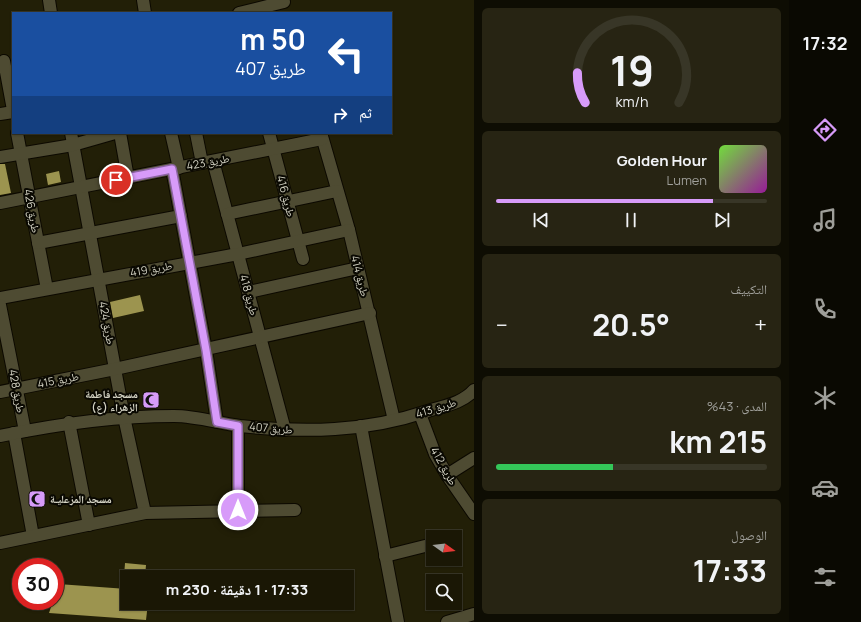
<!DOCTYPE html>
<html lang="ar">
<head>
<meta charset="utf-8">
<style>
	:root { --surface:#1a1705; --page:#272413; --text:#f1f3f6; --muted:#9f9f9a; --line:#383627; --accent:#d79bf9 }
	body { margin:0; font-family:Manrope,"Noto Naskh Arabic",sans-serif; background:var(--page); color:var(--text); direction:rtl; height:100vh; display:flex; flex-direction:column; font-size:15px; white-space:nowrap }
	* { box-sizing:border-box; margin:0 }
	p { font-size:13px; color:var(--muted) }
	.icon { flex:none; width:22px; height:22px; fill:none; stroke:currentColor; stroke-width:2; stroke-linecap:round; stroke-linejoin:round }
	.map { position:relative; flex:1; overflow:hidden; direction:ltr }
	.details { display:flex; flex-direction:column; gap:8px; padding:8px; background:#0e0d03; width:315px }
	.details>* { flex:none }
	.top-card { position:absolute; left:12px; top:12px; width:380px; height:122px; border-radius:0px; box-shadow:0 1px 3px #0004,0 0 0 1px var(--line); direction:rtl; background:#1a4fa0; color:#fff; overflow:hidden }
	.needle { width:26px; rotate:104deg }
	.buttons { position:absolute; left:426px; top:530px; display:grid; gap:8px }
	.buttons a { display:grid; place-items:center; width:36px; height:36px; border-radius:0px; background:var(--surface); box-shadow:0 1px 3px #0004,0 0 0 1px var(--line); font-size:20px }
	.speed { position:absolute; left:12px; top:558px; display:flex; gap:8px; font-size:20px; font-weight:700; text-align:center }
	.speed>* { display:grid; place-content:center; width:52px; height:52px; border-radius:50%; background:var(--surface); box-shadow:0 1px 3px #0004,0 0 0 1px var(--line); line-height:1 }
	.speed .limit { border:6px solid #d22; background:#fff; color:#111 }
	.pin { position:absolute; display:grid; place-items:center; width:34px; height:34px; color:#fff; margin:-17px; border:2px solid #fff; border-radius:50%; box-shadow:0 1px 4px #0007 }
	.me { position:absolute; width:44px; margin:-22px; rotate:0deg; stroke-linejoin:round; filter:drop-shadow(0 0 3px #0008) }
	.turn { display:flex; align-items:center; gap:14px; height:84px; padding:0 20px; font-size:18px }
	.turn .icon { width:52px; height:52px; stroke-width:2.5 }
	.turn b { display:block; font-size:28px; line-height:34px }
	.then { display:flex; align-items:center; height:38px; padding:0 20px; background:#0003; gap:8px; font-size:15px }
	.big { font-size:30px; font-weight:700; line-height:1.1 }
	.details .card { flex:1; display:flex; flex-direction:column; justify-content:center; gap:6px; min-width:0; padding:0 14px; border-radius:6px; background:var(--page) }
	.details .dial { align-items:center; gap:0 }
	.dial svg { height:104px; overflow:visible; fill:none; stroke:var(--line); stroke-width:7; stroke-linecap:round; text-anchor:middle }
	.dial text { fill:var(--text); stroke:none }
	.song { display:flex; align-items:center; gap:12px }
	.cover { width:48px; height:48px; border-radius:6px; background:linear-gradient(135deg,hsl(100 70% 55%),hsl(300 70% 35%)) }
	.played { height:4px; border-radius:2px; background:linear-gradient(90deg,var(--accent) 80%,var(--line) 80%) }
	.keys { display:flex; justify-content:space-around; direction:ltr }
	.heat { display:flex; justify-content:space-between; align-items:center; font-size:22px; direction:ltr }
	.charge { height:6px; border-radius:3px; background:linear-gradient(90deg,#34c759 43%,var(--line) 0) }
	.trip { position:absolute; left:120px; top:570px; width:234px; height:40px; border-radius:0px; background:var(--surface); box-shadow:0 1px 3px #0004,0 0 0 1px var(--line); font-weight:700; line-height:40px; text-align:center; direction:rtl }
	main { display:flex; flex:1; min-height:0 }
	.menu { display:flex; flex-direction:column; width:72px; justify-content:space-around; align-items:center; background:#0a0902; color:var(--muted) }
	.menu .icon { width:28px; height:28px }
	.menu .active { color:var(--accent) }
	.menu b { font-size:18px; color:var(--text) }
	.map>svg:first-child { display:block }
	.building { fill:#9c944f }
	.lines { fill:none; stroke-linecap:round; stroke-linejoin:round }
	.minor-casing { stroke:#0c0900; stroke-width:14 }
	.minor { stroke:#4e4b32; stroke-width:12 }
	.route-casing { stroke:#8c65a2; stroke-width:10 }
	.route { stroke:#d79bf9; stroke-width:7 }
	.labels { text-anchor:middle; stroke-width:4; stroke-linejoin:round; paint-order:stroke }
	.street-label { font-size:11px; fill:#d5d4c5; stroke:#0a0902 }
	.poi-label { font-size:11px; font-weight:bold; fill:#d5d4c5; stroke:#0a0902; text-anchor:end }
</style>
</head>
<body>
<main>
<nav class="menu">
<b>17:32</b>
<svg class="icon active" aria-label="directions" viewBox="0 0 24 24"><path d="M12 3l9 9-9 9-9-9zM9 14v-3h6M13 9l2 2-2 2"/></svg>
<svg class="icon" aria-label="music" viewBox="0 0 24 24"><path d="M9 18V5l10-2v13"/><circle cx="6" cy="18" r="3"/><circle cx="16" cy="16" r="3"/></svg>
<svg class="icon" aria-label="phone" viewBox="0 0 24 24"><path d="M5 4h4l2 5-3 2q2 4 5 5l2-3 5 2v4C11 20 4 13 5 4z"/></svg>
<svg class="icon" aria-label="climate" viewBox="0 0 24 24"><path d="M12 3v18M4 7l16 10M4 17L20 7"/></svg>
<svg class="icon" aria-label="car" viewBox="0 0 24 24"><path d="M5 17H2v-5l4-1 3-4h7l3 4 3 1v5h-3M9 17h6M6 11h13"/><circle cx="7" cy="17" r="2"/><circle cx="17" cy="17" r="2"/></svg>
<svg class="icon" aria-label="filters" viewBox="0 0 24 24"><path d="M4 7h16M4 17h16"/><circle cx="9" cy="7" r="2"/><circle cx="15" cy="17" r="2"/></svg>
</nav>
<section class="details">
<div class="card dial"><svg viewBox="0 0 100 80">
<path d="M14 69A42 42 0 1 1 86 69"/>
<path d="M14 69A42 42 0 0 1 8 46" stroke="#d79bf9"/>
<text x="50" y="56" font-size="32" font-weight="700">19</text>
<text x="50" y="72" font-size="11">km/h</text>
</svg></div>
<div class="card">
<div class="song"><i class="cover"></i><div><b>Golden Hour</b><p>Lumen</p></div></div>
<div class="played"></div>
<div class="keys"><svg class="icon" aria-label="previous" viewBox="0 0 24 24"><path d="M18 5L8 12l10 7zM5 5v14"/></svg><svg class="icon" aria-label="pause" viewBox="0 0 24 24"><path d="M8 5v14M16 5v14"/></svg><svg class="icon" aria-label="next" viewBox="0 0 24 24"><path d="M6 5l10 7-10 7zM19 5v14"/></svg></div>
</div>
<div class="card"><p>التكييف</p>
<div class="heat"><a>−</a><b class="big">20.5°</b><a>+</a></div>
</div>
<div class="card"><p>المدى · 43%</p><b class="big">215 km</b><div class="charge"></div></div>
<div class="card"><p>الوصول</p><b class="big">17:33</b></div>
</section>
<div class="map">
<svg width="474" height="622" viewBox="0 0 474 622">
	<rect width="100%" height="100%" fill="#221f07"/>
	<g class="building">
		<path d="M0 164H5L11 193 0 195Z"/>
		<path d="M59 171 61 182 48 185 46 174Z"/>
		<path d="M140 295 144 311 113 318 110 302Z"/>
		<path d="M125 563 146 565 145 577H124Z"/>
		<path d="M58 584 127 589V603H148L146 620 49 613 53 601H55Z"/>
	</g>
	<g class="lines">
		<g class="minor-casing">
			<g id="minor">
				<path d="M49 0 51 13"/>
				<path d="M143 0 145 13"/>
				<path d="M239 13 284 2"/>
				<path d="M4 61 13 110"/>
				<path d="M0 114 13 112"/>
				<path d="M17 133 47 289"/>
				<path d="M71 133 124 417 145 513"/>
				<path d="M120 133 128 178"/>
				<path d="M171 133 179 168"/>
				<path d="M196 133 202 163"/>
				<path d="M269 133 303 259"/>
				<path d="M321 133 349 230 394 420"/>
				<path d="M0 157 73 145 115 133"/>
				<path d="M213 161 285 430"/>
				<path d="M172 169 206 350 217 422"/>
				<path d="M0 203 322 139"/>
				<path d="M227 214 337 191"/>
				<path d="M38 243 181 216"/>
				<path d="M249 292 358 268"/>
				<path d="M0 298 238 254 349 230"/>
				<path d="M0 305 25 431"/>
				<path d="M0 392 115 369 370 313"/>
				<path d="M420 414 435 454 447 475 474 514"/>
				<path d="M69 422 89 525"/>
				<path d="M361 426 398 622"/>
				<path d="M14 433 33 536"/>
				<path d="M0 436C58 424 115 416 174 416 196 416 218 423 240 426 305 433 365 432 428 411 444 406 463 403 474 390"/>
				<path d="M447 475 474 458"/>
				<path d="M238 510V426"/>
				<path d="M0 543 145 513 295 510"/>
				<path d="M385 556 433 544"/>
				<path d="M447 622 474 614"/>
			</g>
		</g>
		<use href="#minor" class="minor"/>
	</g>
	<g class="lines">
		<g class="route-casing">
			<path id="route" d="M116 180 172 169 206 350 217 422 238 426V510"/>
		</g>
		<use href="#route" class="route"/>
	</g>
	<defs>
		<g id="mosque-square" transform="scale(0.9)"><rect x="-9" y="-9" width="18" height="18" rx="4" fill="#d79bf9" stroke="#0a0902"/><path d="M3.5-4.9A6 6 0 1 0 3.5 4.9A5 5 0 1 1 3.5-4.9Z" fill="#111"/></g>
	</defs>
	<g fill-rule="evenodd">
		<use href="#mosque-square" x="151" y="400"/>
		<use href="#mosque-square" x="37" y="499"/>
	</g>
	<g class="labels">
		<g class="street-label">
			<text transform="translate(208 162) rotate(-11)" y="4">طريق 423</text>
			<text transform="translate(286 196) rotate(75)" y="4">طريق 416</text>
			<text transform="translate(32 211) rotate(80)" y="4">طريق 426</text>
			<text transform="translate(151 269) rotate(-10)" y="4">طريق 419</text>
			<text transform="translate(360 276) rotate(76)" y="4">طريق 414</text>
			<text transform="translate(249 295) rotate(75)" y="4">طريق 418</text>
			<text transform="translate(107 323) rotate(79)" y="4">طريق 424</text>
			<text transform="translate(58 380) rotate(-11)" y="4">طريق 415</text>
			<text transform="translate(17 391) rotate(79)" y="4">طريق 428</text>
			<text transform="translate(436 408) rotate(-17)" y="4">طريق 413</text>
			<text transform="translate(271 428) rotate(5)" y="4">طريق 407</text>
			<text transform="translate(444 466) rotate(61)" y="4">طريق 412</text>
		</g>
		<g class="poi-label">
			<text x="138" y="398">مسجد فاطمة<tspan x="138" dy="13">الزهراء (ع)</tspan></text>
			<text x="50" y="503" text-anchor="start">مسجد المزعليـة</text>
		</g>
	</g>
</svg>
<div class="buttons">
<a><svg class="needle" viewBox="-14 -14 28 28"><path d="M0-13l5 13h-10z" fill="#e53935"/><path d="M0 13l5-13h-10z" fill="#9f9f9a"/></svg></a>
<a><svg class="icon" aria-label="search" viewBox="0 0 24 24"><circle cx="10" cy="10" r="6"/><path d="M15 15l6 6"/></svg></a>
</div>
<div class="speed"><div class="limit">30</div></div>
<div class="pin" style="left:116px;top:180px;background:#d93025"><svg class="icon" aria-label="arrive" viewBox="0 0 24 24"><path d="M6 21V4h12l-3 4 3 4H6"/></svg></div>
<svg class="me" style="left:238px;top:510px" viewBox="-20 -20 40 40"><circle r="17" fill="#d79bf9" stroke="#fff" stroke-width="3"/><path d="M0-11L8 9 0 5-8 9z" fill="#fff"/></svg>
<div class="trip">17:33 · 1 دقيقة · 230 m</div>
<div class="top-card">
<div class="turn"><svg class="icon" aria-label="left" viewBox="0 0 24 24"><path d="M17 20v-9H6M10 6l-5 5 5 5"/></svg><div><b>50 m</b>طريق 407</div></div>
<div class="then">ثم<svg class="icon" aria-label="right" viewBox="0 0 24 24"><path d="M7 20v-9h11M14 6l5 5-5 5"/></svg></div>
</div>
</div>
</main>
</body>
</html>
